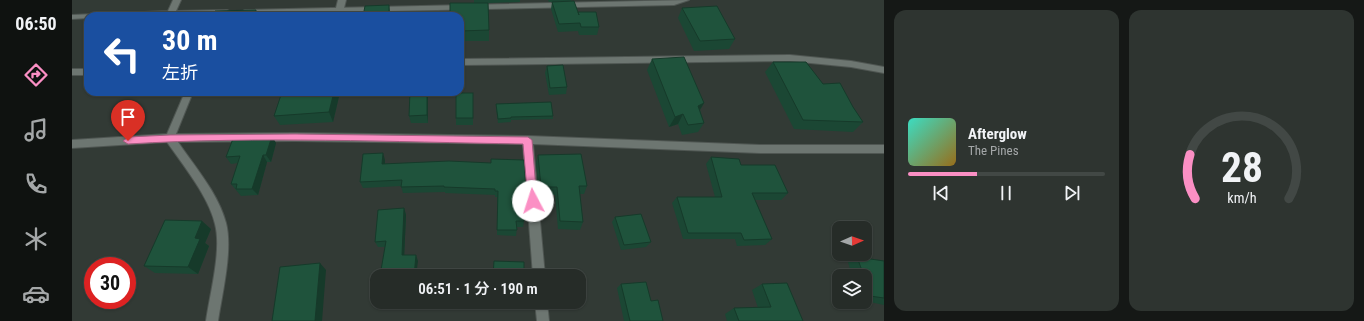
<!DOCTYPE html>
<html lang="ja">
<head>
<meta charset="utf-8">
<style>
	:root { --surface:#262c28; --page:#2e3430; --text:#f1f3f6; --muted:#a4a7a8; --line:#424845; --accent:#fb8fc4 }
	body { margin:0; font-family:"Roboto Condensed","Noto Sans JP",sans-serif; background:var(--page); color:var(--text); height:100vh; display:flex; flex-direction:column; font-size:15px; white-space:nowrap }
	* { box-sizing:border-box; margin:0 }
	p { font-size:13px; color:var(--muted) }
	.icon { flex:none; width:22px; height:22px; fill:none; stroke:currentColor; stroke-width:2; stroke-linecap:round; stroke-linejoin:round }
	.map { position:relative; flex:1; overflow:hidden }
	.sheet { display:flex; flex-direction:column; gap:10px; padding:10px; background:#151816; width:480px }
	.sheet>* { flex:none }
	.banner { position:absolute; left:12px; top:12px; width:380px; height:84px; border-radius:12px; box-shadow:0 1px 3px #0004,0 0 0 1px var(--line); background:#1a4fa0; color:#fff; overflow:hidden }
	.needle { width:26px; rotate:88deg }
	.controls { position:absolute; left:760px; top:221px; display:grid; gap:8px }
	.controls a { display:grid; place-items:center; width:40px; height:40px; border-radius:8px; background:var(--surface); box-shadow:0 1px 3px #0004,0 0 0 1px var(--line); font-size:20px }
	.speed { position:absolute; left:12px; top:257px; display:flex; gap:8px; font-size:20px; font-weight:700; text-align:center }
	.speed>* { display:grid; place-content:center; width:52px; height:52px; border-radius:50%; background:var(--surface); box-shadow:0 1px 3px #0004,0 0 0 1px var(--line); line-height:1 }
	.speed .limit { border:6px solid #d22; background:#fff; color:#111 }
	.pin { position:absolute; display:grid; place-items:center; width:34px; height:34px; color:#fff; margin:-41px -17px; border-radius:50% 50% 50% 0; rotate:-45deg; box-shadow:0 0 4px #0007 }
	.pin .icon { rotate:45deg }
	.me { position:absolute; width:44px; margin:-22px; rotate:355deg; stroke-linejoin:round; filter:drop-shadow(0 0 3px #0008) }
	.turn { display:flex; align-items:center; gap:14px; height:84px; padding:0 12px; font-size:18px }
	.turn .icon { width:52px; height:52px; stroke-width:2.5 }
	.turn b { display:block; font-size:28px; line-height:34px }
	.sheet .card { flex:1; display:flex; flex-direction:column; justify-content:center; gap:6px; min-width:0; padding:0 14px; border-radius:12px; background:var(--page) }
	.sheet .dial { align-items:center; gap:0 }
	.dial svg { height:104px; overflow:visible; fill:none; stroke:var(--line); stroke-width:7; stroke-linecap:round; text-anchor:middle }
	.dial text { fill:var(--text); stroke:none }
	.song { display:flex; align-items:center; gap:12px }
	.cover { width:48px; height:48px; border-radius:6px; background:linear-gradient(135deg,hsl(170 70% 55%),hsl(40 70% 35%)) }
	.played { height:4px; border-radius:2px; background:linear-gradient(90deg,var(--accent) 35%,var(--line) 35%) }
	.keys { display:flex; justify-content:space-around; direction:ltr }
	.sheet .tiles { flex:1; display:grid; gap:10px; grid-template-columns:repeat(2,1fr) }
	.trip { position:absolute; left:298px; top:269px; width:216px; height:40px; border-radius:12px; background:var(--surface); box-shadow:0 1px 3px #0004,0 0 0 1px var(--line); font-weight:600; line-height:40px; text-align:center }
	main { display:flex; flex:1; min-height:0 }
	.tabs { display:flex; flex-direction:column; width:72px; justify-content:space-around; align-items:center; background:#0f1210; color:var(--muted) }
	.tabs .icon { width:28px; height:28px }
	.tabs .current { color:var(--accent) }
	.tabs b { font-size:18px; color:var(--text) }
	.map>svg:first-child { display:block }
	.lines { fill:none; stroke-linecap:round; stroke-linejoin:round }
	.minor-casing { stroke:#4f5652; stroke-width:2 }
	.tertiary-casing { stroke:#4f5652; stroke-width:2 }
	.minor { fill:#6d7671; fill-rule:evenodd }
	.tertiary { fill:#6d7671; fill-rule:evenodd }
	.wall { fill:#1b4734 }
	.shaded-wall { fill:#163a2a }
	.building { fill:#1f533c; stroke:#163a2a }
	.route { fill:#fb8fc4; stroke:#a35d7f }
</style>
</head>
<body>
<main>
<nav class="tabs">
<b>06:50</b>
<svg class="icon current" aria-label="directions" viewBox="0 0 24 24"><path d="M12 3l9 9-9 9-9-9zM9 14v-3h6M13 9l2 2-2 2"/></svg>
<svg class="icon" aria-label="music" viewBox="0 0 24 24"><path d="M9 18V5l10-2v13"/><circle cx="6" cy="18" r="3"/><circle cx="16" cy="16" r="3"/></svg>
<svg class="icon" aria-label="phone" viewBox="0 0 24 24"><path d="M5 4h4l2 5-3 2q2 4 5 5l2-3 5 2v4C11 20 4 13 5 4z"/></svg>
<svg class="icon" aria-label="climate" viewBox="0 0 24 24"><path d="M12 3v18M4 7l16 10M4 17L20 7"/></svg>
<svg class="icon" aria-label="car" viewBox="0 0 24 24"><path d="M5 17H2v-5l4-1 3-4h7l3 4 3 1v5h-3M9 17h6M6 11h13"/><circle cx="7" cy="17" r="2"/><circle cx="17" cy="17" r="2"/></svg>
</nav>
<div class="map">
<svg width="812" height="321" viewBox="0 0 812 321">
	<rect width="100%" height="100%" fill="#323a35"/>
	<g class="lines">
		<g class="minor-casing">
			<g id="minor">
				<path d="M101 0H109L104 11 155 10 159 12 155 14 16 16V18L0 19V15L96 11Z"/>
				<path d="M617 0 602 5 173 14 169 12 173 10Z"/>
				<path d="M113 92H121L104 134 223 133 456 136 688 145H812V153H688L461 144 473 276H461L451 144 223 141 106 142C123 167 146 193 154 223 161 250 150 294 146 321H134C138 293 150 250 143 224 137 197 111 165 95 142L0 148V140L95 134Z"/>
				<path d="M463 302H475L477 321H465Z"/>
			</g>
		</g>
		<g class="tertiary-casing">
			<g id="tertiary">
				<path d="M266 0H274L270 16H262Z"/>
				<path d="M718 55 779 61 812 67V73L779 67 718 61 388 65V59Z"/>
				<rect x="0" y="69" width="16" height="6"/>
			</g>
		</g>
		<use href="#minor" class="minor"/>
		<use href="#tertiary" class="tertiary"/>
	</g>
	<g class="wall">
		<path d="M402 0H448V2L416 3 417 30V41H388V16L402 3Z"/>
		<path d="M476 0H499V1L477 2Z"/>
		<path d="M480 2 506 13 527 27 525 35H507L506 31 486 32 479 9Z"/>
		<path d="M610 8 663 39 657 49 622 51 606 18Z"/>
		<path d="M580 59 632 103 628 110 632 123 626 132 610 135 606 124 597 127 575 70Z"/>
		<path d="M701 62 751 84 781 107 791 122 781 132 722 129 693 72Z"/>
		<path d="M475 66 495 87 494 94 477 95 473 73Z"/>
		<path d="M268 92 261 122 208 125 202 116Z"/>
		<path d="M338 92H356V123H339L337 116Z"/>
		<path d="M401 93V125H384V118Z"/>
		<path d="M424 104 481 116V119L439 120V122L426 123 424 107Z"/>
		<path d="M204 143 199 162H195L186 195 169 196 159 184 166 163 159 164 154 157Z"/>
		<path d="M466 155 515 186 512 194H508L511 222 508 230 486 229 483 195H467L464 163Z"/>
		<path d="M639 157 669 165 716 193 709 200H682L700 239 693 245 665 246 663 239H611L600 203 605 197H643L634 164Z"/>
		<path d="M313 160V164L454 189 453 195H451L452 221 451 227H445L444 236 425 235V197H423V195L373 193V192L331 193 329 186 291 188 288 182Z"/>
		<path d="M332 208 334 215 332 255 346 261 313 247H306L303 242Z"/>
		<path d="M543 217 579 242 574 247 549 250 540 222Z"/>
		<path d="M139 229 133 243 137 246 126 274 83 273 72 266Z"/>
		<path d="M785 257 812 261V305L793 301V276H780L776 262Z"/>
		<path d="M549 284 579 301 591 321H552L545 288Z"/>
		<path d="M690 284 731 321H655L653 314 662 308H686L680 290Z"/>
		<path d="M305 291V302H340V306L306 304 303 300Z"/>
		<path d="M421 302H453V306L452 310 420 309Z"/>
	</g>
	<g class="shaded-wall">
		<path d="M317 5 318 13V16H317Z"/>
		<path d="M184 10 187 16H182Z"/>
		<path d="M262 92H268L261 122 257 112Z"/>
		<path d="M355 92H356V123L355 115Z"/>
		<path d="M632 103 626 113V106Z"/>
		<path d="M611 114 606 124 597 127 603 117Z"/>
		<path d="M200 136 204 143 199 162 194 155Z"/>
		<path d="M311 153 313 160V171L310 164Z"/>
		<path d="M191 155 195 162 186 195 180 189Z"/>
		<path d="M332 208 334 215 332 260 330 255Z"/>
		<path d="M130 221 139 229 133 243 137 246 126 274 116 267 123 238Z"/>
		<path d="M344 255 346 261 344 276H342Z"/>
		<path d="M248 263 254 270 250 321H243Z"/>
	</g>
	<g class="building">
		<path d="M502 1 507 15 506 12H524L527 27H509L508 23 487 24 480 2Z"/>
		<path d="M378 3H416L417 30 388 31V16H378Z"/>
		<path d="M317 5V16H291L293 6Z"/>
		<path d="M645 6 663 39 628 41 610 8Z"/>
		<path d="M184 10 182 16H140L143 11Z"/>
		<path d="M612 57 632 103 626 106 632 123 616 125 611 114 603 117 580 59Z"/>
		<path d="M701 62H734L751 84 768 83 781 107 791 122 731 120Z"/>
		<path d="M491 65 495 87 478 88 475 66Z"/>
		<path d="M210 92H262L257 112 202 116Z"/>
		<path d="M338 92H355V115L337 116Z"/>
		<rect x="384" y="93" width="17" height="25"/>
		<path d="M479 102 481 116 439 117V118L426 119 424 104Z"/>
		<path d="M162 136H200L194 155H191L180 189H164L165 184H159L168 156 154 157Z"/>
		<path d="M311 153 310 164 377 161 419 163V159L452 160 454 189H452L451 191 452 221H444L445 230H425L426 191H423V189L372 187V186L329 187 330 180 288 182 291 154Z"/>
		<path d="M509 154 515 186H507L511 222 488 221 485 187H469L466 155Z"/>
		<path d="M639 157 667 159 669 165H703L716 193H680L700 239 672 240 669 233H616L605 197H650Z"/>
		<path d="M332 208 330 255H344L342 276H308L314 241 303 242 306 210Z"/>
		<path d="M569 214 579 242 552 245 543 217Z"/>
		<path d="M93 220 130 221 123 238 128 239 116 267 72 266Z"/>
		<path d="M785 257 812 261V298L798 296 793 280V276H792Z"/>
		<path d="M422 261 452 262V276H421Z"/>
		<path d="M248 263 243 321H200L208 267Z"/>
		<path d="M574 282 579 301 586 300 591 321H558L549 284Z"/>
		<path d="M715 283 731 321H667L662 308 699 307 690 284Z"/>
		<path d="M305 291V300H303Z"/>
		<path d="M421 302H453V306L421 305Z"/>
	</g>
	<path class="route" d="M223 134 456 137 460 140 465 201 464 204 461 205 457 204 456 201 451 144C320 142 187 136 56 144L51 141 56 137 98 135Z"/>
</svg>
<div class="controls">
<a><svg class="needle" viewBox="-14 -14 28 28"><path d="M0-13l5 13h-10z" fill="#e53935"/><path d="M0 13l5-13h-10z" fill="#a4a7a8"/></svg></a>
<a><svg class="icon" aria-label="layers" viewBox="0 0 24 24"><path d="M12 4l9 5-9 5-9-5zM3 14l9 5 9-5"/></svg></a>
</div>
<div class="speed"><div class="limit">30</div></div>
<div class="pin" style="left:56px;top:141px;background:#d93025"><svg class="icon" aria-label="arrive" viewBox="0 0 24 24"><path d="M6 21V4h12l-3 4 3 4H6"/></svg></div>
<svg class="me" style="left:461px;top:201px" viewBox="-20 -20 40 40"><circle r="19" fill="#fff"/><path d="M0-13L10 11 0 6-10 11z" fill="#fb8fc4"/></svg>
<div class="trip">06:51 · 1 分 · 190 m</div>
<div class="banner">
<div class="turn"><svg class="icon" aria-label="left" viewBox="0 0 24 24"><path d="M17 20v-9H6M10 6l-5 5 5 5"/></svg><div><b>30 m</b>左折</div></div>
</div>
</div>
<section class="sheet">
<div class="tiles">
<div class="card">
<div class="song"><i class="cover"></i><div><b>Afterglow</b><p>The Pines</p></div></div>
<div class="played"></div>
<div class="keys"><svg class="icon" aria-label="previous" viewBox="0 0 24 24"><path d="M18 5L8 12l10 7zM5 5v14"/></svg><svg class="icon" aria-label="pause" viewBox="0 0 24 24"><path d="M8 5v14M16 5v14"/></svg><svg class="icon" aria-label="next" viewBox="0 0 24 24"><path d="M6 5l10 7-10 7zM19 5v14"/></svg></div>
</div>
<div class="card dial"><svg viewBox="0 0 100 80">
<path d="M14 69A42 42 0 1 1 86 69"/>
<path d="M14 69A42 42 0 0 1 10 35" stroke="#fb8fc4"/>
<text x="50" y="56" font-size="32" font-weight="700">28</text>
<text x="50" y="72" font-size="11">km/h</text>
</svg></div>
</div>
</section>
</main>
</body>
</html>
